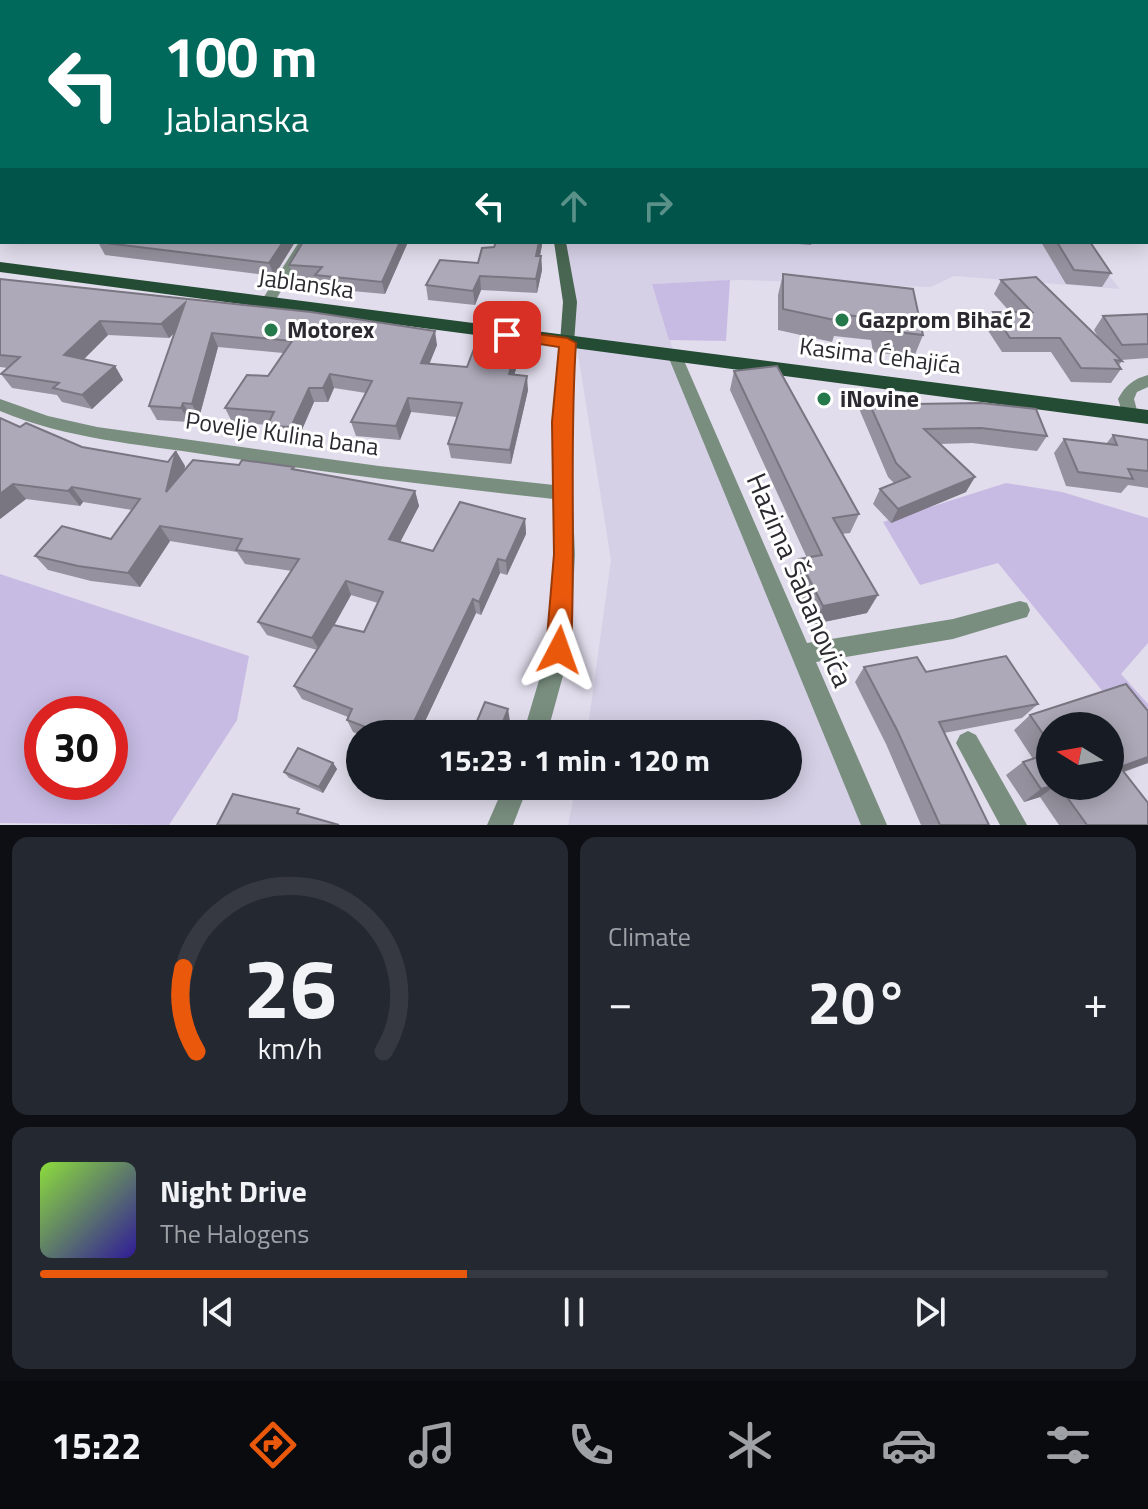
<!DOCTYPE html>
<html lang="en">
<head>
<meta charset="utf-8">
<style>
	:root { --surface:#171b24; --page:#242831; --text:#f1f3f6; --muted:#9ea1a6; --line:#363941; --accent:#ea580c }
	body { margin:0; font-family:"Titillium Web",sans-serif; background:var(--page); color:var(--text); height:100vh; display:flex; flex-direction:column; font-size:30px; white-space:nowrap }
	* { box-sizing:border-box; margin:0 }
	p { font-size:26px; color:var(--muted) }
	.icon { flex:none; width:44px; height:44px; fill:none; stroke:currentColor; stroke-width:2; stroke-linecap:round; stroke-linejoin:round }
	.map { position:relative; height:825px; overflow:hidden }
	.sheet { display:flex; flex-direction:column; gap:12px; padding:12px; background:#0d0f14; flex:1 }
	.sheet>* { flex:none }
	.guide { position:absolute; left:0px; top:0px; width:1148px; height:244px; box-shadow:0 4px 20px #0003; background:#00695c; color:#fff; overflow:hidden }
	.needle { width:52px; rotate:281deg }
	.fabs { position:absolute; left:1036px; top:712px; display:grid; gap:16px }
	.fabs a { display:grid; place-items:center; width:88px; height:88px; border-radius:50%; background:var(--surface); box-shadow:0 4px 20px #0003; font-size:40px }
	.speed { position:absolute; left:24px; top:696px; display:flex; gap:16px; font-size:40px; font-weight:700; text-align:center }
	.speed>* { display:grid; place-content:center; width:104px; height:104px; border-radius:50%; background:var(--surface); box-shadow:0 4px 20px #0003; line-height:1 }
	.speed .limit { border:12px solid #d22; background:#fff; color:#111 }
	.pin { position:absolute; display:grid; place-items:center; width:68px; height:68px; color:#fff; margin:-34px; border-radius:16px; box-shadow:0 4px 12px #0006 }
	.me { position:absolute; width:88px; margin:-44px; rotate:4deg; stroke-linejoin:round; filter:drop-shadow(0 0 6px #0008) }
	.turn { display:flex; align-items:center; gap:28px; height:168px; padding:0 32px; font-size:36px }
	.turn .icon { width:104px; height:104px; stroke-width:2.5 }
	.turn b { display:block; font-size:56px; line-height:68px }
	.lanes { display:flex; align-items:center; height:76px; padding:0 32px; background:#0003; justify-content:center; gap:40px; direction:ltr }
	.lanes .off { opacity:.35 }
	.big { font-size:60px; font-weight:700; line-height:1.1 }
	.sheet .widget { flex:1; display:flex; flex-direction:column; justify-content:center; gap:12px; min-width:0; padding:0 28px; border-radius:16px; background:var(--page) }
	.sheet .dial { align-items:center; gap:0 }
	.dial svg { height:208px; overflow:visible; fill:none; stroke:var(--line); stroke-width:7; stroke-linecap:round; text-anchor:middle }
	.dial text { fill:var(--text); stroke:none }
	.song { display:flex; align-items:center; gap:24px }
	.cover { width:96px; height:96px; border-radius:12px; background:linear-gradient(135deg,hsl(90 70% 55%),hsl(250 70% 35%)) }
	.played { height:8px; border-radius:4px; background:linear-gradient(90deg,var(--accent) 40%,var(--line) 40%) }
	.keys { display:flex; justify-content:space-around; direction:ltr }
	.heat { display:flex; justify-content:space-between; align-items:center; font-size:44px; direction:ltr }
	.sheet .tiles { flex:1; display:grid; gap:12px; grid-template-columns:1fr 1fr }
	.widget:last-child { grid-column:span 2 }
	.trip { position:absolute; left:346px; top:720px; width:456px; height:80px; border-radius:40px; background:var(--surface); box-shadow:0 4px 20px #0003; font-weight:700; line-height:80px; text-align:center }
	.menu { display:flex; height:128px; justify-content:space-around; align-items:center; background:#090b0e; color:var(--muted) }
	.menu .icon { width:56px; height:56px }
	.menu .on { color:var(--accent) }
	.menu b { font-size:36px; color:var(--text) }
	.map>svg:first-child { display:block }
	.built { fill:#d6d0e6 }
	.green { fill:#c7bbe4; fill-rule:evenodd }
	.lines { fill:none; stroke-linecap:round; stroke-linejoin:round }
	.street { fill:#798e7f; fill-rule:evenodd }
	.secondary { fill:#486652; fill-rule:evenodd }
	.primary { fill:#244b33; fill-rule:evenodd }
	.wall { fill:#95919e; fill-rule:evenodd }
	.shaded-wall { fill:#797681 }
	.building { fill:#ada9b8; stroke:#797681; stroke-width:2 }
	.route { fill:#ea580c; stroke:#983908; stroke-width:2 }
	.poi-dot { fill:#25784a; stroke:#fff; stroke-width:3 }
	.labels { text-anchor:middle; stroke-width:6; stroke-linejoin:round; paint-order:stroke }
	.street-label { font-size:24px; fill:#2c2a30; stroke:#fff }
	.poi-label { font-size:24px; font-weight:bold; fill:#2c2a30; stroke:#fff; text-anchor:start }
	.near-street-label { font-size:28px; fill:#2c2a30; stroke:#fff }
</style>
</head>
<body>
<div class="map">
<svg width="1148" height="825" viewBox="0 0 1148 825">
	<rect width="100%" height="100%" fill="#e1ddec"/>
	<g class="built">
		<path d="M372 0H1148V10L1146 2Z"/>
		<path d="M560 242H1082L1120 289 954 276 931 287 742 280 652 284 675 356 874 825H568L576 786H788V734H587L611 560Z"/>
	</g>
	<g class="green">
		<path d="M730 280 726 341 669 340 652 284Z"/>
		<path d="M1006 483 1062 492 1148 518V643L1121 674 1148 704V747L998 563 920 585 883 522Z"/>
		<path d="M0 574 249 656 237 720 169 825 0 823ZM42 714H110V782H42Z"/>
	</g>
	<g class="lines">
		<g class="street">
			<path d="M299 242H311L272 306H262L260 303Z"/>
			<path d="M567 338 574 343 569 422 575 554 570 650 547 734H523L548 650 555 554 554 499C439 487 324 472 209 455 138 444 67 439 0 411V399L48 416 97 427 379 466 554 485 553 422 560 343Z"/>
			<path d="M675 351 682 356 807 643 953 619 1020 601 1027 603 1030 610 1027 617 1020 619 953 639 816 662 887 825H861L668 356Z"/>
			<path d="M1148 375V387L1137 392 1134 399 1138 414 1130 420 1124 418 1118 399C1125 386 1133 379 1148 375Z"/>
			<path d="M968 731 976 735 1027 825H1000L956 743 960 735Z"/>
			<path d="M504 786H528L513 825H487Z"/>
		</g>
		<path class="secondary" d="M554 242H566L577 302 574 343 567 348 560 343 563 302Z"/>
		<path class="primary" d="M0 262 1148 410V424L0 272Z"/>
	</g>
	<g class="wall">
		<path d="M772 0H1092L1095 2H775Z"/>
		<rect x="1146" y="6" width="2" height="27"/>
		<path d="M1146 42 1148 44V163L1146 162Z"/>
		<path d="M98 242H295L274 276 105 255Z"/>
		<path d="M303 242H408L385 294 319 288 316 279 293 277 289 265Z"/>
		<path d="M773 242H812L811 245Z"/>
		<path d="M1041 242H1090L1111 273 1102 287 1066 284Z"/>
		<path d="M542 245 540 256H541L542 270 537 293 481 290 475 305 428 300 426 285 478 263Z"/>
		<path d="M783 274 923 335 914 357 873 352 871 340 834 336 832 342 778 330V295Z"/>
		<path d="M0 279 437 345 429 364 467 367 521 336 522 350 514 375 528 390 511 464 451 458 448 444 457 417 411 412 400 440 356 436 351 422 366 393 334 388 328 402H314L297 441 274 440 268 425 232 422 225 408 268 376 283 353 218 347 199 418 191 417 189 422 157 420 149 406 175 332 169 338 108 335 84 359 115 366 123 380 92 409 62 402 57 395 12 388 1 374 8 368 0 367Z"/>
		<path d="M1001 280 1098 337 1094 330 1103 316 1148 314V358L1121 360 1122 361 1119 365 1121 369 1111 383 1071 382 1051 352H1002L985 326 993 312H1010L994 294Z"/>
		<path d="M734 371 859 514 850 533 842 534 867 613 814 624 791 578 799 559 807 558 730 390Z"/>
		<path d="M866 396 1047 436 1037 451 972 443 939 444 966 492 891 523 873 504 880 489 894 483 888 477 860 411Z"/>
		<path d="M20 427 82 447 168 462 176 451 185 466 184 471 239 465 294 467 295 470 415 491 419 506 400 542 433 551 525 519 526 534 507 575 500 573 481 615 476 613 419 734 360 735 353 732 347 720 348 717 302 699 294 686 317 650 267 635 258 622 292 571 245 564 237 552 170 541 140 587 91 581 48 570 35 556 111 539 132 510 83 502 80 506 26 499 0 519ZM351 595 378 603 364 632 334 625Z"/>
		<path d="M1113 435 1148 440V488L1128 485 1121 493 1066 486 1054 453 1064 439 1106 444Z"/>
		<path d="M864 667 926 672 1038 704 1022 718 944 733 989 825H921L886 744 855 682Z"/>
		<path d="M1030 715 1148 763 1124 772 1148 825H1059L1040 797 1024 802 1006 775 1023 762 1033 759 1014 730ZM1050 726 1110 786H1050Z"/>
		<path d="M333 763 337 769 323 793 289 778 284 772Z"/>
	</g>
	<g class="shaded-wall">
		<path d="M248 0H264V2H243Z"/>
		<path d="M283 242H295L274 276 269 263Z"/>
		<path d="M400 242H408L385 294 382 282Z"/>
		<path d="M539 242H542V245L537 270 536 256Z"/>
		<path d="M541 256 542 270 537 293 536 279Z"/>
		<path d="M480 276 481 290 475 305 473 291Z"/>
		<path d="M185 303 192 317 169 338 161 324Z"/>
		<path d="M100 321 108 335 74 369 64 355Z"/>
		<path d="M435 331 437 345 424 377 421 363Z"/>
		<path d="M212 333 218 347 199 418 192 404Z"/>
		<path d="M521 336 522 350 510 388 509 374Z"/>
		<path d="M115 366 123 380 92 409 82 395Z"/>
		<path d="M330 374 334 388 328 402 323 388Z"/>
		<path d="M527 376 528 390 511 464 510 450Z"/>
		<path d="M309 388 314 402 297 441 291 427Z"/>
		<path d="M408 398 411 412 400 440 396 426Z"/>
		<path d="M183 403 191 417 189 422 181 408Z"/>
		<path d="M176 451 185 466 176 507 166 492Z"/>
		<path d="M975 477 966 492 891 523 898 509Z"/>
		<path d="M13 484 26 499 0 519V494Z"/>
		<path d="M72 487 83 502 80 506 68 491Z"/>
		<path d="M415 491 419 506 394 554 389 539Z"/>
		<path d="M525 519 526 534 507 575 506 561Z"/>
		<path d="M160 526 170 541 140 587 128 573Z"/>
		<path d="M498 559 500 573 481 615 479 602Z"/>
		<path d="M346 581 351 595 320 651 312 638Z"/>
		<path d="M878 595 867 613 814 624 823 606Z"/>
		<path d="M473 599 476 613 419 734H408Z"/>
		<path d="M508 709 510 721 505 734H498Z"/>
		<path d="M1148 757V763L1110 776 1120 767Z"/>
		<path d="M333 763 337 769 323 793 319 787Z"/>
		<path d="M1052 786H1055L1040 797 1024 802 1041 789Z"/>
	</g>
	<g class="building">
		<path d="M0 0H248L243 2H245H2V16L0 17Z"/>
		<path d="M528 0H610V2H527Z"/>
		<path d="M641 0H663L662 2H636Z"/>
		<path d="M806 0H1092L1095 2H809Z"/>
		<rect x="1146" y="6" width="2" height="16"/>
		<path d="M1146 42 1148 44V139H1146Z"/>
		<path d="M2 127V149H1L0 128Z"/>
		<path d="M98 242H283L269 263Z"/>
		<path d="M303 242H400L382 282 315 275 322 267 289 265Z"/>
		<path d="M496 242H539L536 256H541L536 279 480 276 473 291 426 285 440 260 478 263 482 248 494 247Z"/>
		<path d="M1057 242H1090L1111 273 1074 270Z"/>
		<path d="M783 274 913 289 923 335 881 330 879 319 838 314 839 321 783 309Z"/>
		<path d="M1036 277 1122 361 1115 360 1121 369 1081 368 1060 338H1010L993 312H1032L1001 280Z"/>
		<path d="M0 279 311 312 435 331 421 363 467 367 480 333 521 336 509 374 527 376 510 450 448 444 462 403 408 398 396 426 351 422 372 381 330 374 323 388H309L291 427 267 426 274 412 225 408 247 375 268 376 292 341 212 333 192 404 183 403 181 408 149 406 185 303 161 324 100 321 64 355 115 366 82 395 53 388 59 383 1 374 20 357 0 355Z"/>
		<path d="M1148 314V344L1122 345 1103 316Z"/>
		<path d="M777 366 859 514 833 518 878 595 823 606 799 559 822 555 734 371Z"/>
		<path d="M866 396H908L913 404 981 403 1036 409 1047 436 981 428 924 429 975 477 898 509 880 489 910 477 896 463Z"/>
		<path d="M0 418 20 427 26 423 82 447 168 462 176 451 166 492 193 460 239 465 242 460 294 467 292 469 415 491 389 539 433 551 460 502 525 519 506 561 498 559 479 602 473 599 408 734H384L347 720 352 709 294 686 333 625 364 632 383 592 346 581 312 638 258 622 299 559 236 550 242 539 160 526 128 573 78 566 35 556 62 526 111 539 140 499 72 487 68 491 13 484 0 494Z"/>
		<path d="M1113 435 1148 440V471L1128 469 1133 479 1078 472 1064 439 1117 445Z"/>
		<path d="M1006 656 1038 704 939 722 989 825H940L897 730 864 667 917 657 926 672Z"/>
		<path d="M1126 684 1148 711V757L1120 767 1148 803V825H1087L1059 786H1110V726H1050V744L1030 715Z"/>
		<path d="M485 702 508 709 498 734H451L454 727 472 733Z"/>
		<path d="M298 748 333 763 319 787 284 772Z"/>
		<path d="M1050 753V786H1052L1041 789 1023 762Z"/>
		<path d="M233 794 299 809 297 813 339 825H217Z"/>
	</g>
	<path class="route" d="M507 330 567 338 576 343C569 445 576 547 571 650L567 658 559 661 550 658 546 650 554 554 552 422 559 347 501 338V331Z"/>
	<g class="poi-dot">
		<circle cx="842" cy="320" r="8"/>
		<circle cx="271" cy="330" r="8"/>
		<circle cx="824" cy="399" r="8"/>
	</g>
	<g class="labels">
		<g class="street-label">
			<text transform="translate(306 284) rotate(8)" y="8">Jablanska</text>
			<text transform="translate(880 356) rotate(7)" y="8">Kasima Ćehajića</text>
			<text transform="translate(282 434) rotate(8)" y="8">Povelje Kulina bana</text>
		</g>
		<g class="poi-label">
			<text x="858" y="328">Gazprom Bihać 2</text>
			<text x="287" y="338">Motorex</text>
			<text x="840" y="407">iNovine</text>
		</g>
		<g class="near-street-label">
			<text transform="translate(800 580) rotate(67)" y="10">Hazima Šabanovića</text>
		</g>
	</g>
</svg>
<div class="fabs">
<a><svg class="needle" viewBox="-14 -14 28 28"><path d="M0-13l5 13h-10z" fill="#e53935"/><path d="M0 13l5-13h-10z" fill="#9ea1a6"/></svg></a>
</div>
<div class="speed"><div class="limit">30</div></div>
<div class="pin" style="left:507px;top:335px;background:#d93025"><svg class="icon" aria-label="arrive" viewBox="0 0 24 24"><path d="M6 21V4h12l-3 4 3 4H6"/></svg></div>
<svg class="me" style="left:559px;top:650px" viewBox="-20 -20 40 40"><path d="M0-17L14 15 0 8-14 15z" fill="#ea580c" stroke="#fff" stroke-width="4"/></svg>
<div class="trip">15:23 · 1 min · 120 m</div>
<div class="guide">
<div class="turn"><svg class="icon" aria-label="left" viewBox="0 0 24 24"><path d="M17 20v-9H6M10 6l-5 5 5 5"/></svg><div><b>100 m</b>Jablanska</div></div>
<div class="lanes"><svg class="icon" aria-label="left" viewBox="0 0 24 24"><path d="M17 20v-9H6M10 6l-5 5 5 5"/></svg><svg class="icon off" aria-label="ahead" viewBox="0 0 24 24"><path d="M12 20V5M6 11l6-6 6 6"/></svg><svg class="icon off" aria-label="right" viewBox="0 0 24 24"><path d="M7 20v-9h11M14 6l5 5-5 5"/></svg></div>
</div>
</div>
<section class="sheet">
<div class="tiles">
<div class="widget dial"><svg viewBox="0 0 100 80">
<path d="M14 69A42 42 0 1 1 86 69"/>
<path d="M14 69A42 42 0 0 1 9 37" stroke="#ea580c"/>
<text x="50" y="56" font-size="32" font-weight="700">26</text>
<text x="50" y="72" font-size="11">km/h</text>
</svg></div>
<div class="widget"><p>Climate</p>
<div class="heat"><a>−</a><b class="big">20°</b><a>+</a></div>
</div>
<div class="widget">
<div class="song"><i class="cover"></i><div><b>Night Drive</b><p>The Halogens</p></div></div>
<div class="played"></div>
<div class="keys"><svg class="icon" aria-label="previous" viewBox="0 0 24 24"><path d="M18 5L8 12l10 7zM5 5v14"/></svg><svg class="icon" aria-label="pause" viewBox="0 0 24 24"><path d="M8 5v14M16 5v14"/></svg><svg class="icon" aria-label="next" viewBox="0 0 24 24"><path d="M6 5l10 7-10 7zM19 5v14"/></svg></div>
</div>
</div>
</section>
<nav class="menu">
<b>15:22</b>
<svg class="icon on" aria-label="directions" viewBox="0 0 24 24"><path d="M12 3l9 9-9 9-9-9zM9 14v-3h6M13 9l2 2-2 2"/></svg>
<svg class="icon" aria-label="music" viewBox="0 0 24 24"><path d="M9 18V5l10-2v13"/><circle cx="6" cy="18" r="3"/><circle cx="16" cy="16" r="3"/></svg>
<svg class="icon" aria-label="phone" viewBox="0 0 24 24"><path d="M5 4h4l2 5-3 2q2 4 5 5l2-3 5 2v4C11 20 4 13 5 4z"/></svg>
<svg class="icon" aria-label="climate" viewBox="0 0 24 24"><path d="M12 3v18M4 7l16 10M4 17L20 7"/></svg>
<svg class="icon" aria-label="car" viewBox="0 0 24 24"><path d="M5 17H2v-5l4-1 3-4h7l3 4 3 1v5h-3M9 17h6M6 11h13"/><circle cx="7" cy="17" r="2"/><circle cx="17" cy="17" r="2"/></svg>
<svg class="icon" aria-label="filters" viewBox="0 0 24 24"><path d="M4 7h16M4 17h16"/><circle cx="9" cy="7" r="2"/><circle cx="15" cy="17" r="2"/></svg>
</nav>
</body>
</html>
